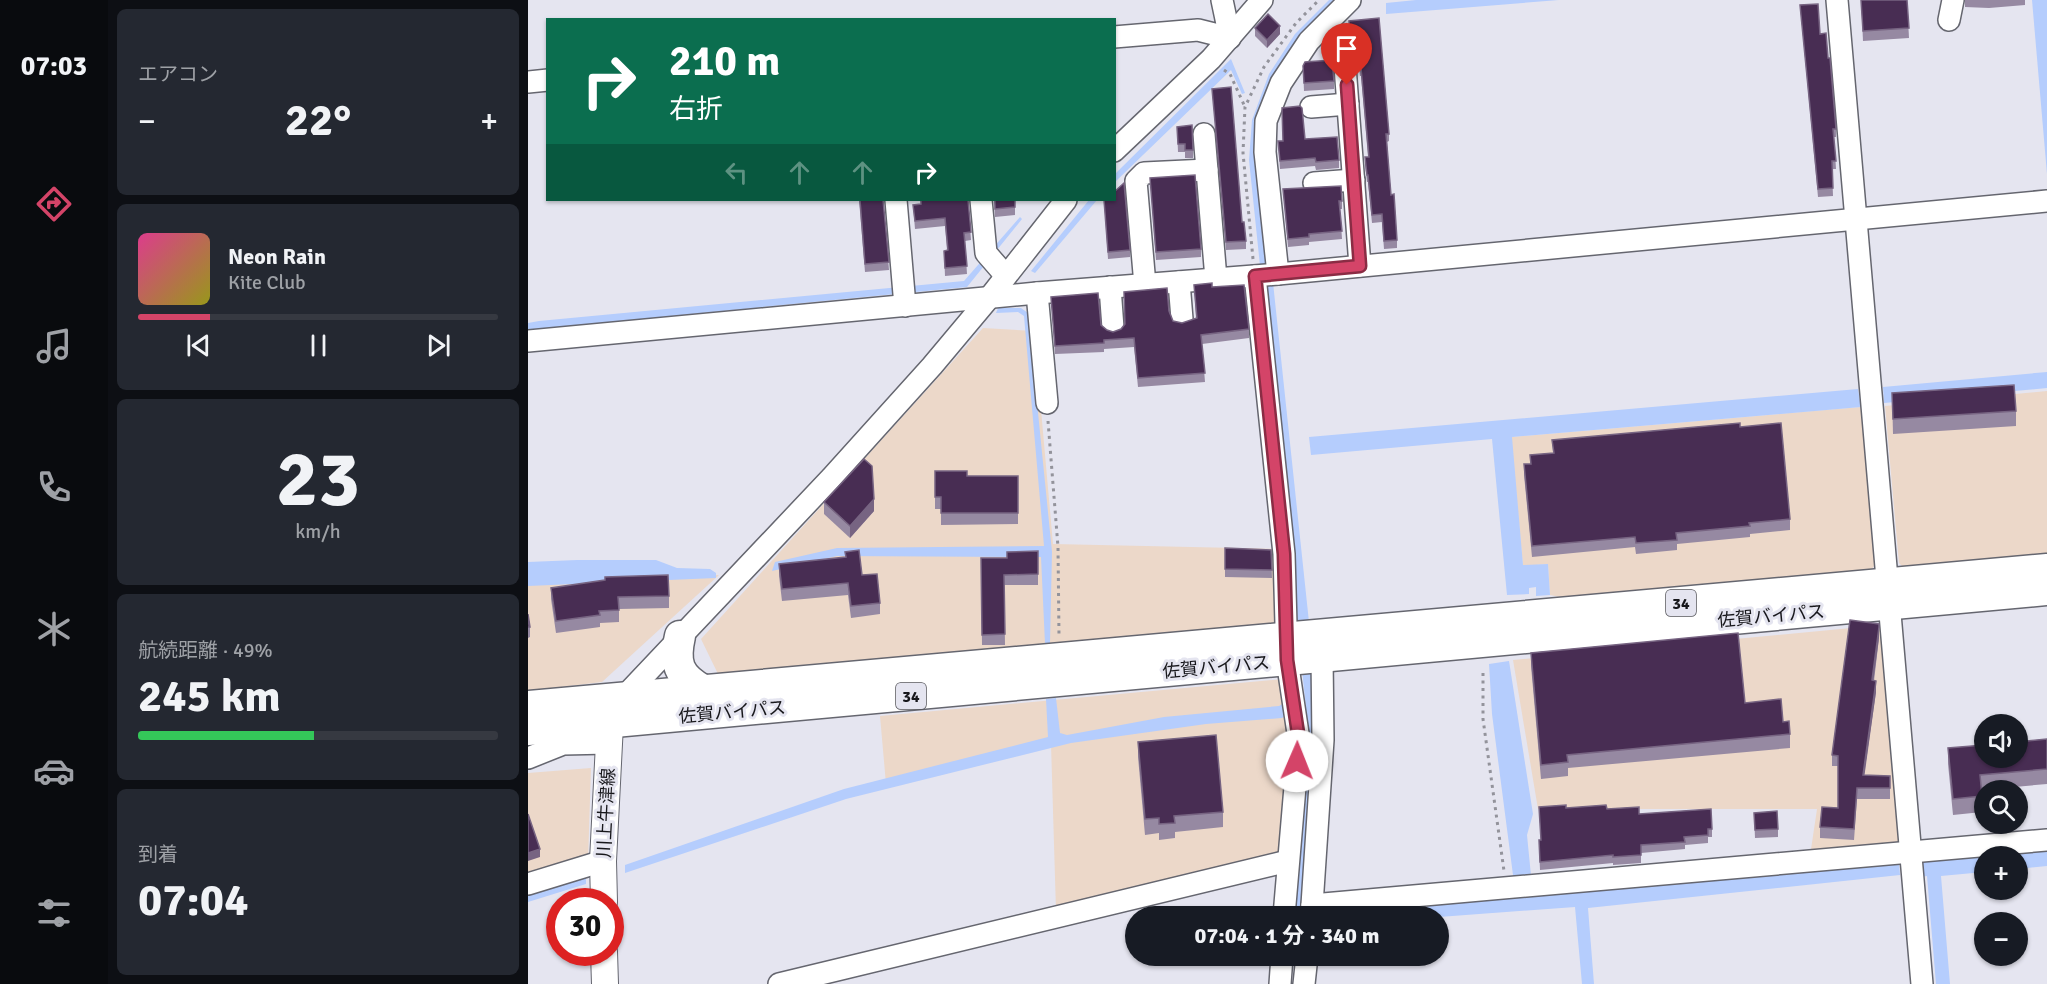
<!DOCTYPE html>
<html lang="ja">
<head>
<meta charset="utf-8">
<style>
	:root { --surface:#171b24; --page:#242831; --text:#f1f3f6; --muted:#9ea1a6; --line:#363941; --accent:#d44468 }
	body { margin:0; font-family:Signika,"Noto Sans JP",sans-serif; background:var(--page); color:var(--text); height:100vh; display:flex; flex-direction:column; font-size:22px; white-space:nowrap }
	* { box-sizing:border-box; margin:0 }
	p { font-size:20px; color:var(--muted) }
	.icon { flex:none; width:33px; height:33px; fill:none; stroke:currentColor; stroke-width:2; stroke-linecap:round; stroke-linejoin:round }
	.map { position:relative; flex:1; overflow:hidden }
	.details { display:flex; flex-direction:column; gap:9px; padding:9px; background:#0d0f14; width:420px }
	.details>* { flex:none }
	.hud { position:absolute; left:18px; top:18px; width:570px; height:183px; border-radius:0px; box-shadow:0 2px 4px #0004; background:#0b6e4f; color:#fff; overflow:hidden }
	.buttons { position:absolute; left:1446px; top:714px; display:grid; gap:12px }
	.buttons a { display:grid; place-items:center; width:54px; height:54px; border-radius:50%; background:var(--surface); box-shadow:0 2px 4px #0004; font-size:30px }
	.speed { position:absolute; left:18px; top:888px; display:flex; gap:12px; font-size:30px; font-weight:700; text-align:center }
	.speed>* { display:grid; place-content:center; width:78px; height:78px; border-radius:50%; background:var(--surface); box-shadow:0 2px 4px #0004; line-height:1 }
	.speed .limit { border:9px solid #d22; background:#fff; color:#111 }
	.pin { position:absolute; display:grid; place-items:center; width:51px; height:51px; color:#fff; margin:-62px -26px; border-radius:50% 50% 50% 0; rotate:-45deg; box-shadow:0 0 6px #0007 }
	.pin .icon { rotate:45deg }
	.me { position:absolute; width:66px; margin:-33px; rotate:1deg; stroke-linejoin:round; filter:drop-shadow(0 0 4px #0008) }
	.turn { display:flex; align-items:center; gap:21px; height:126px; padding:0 24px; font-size:27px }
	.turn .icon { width:78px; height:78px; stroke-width:2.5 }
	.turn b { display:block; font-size:42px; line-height:51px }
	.lanes { display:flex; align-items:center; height:57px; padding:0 24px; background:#0003; justify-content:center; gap:30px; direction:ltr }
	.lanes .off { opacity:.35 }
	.big { font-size:45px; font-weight:700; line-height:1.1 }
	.details .widget { flex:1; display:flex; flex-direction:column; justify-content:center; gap:9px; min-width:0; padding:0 21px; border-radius:9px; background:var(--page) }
	.details .dial { align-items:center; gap:0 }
	.dial b { font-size:78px; line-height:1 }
	.song { display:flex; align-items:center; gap:18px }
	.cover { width:72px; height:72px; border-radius:9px; background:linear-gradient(135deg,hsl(330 70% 55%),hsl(60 70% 35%)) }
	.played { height:6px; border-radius:3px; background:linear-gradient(90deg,var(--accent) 20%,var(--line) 20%) }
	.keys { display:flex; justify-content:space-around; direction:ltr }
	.heat { display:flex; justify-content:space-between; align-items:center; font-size:33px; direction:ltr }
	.charge { height:9px; border-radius:4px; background:linear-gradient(90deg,#34c759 49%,var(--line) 0) }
	.trip { position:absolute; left:597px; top:906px; width:324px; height:60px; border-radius:30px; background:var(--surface); box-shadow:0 2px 4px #0004; font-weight:700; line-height:60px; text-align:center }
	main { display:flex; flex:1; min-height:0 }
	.tabs { display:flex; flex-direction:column; width:108px; justify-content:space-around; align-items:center; background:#090b0e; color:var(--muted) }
	.tabs .icon { width:42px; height:42px }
	.tabs .current { color:var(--accent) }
	.tabs b { font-size:27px; color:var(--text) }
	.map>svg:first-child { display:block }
	.commercial { fill:#ecd8c9 }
	.water { fill:#b5cdfd }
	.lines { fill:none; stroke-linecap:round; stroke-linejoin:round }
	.minor-casing { stroke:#65666f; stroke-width:24 }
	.major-casing { stroke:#65666f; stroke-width:28 }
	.highway-casing { stroke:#65666f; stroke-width:33 }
	.path { stroke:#93939b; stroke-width:3; stroke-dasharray:3 4.5; stroke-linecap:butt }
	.minor { stroke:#fff; stroke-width:21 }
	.major { stroke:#fff; stroke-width:26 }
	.highway { stroke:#fff; stroke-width:30 }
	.wall { fill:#9689a2 }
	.shaded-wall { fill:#776482 }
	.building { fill:#482d53; stroke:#776482; stroke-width:1.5 }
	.route-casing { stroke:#8a2c44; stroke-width:15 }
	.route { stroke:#d44468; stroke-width:10 }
	.labels { text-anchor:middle; stroke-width:6; stroke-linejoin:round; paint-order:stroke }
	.shield { fill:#e5e5f0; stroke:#55555b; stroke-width:1.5 }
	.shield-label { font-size:16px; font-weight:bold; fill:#17171b }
	.street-label { font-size:18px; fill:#17171b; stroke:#e5e5f0 }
</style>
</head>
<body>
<main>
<nav class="tabs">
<b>07:03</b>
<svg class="icon current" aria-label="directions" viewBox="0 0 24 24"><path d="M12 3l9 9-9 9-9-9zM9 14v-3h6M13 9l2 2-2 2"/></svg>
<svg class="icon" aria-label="music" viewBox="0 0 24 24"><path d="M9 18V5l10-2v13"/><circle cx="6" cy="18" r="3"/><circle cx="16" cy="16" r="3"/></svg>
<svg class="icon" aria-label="phone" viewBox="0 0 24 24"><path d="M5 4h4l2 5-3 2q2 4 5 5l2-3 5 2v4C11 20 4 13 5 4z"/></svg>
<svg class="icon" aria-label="climate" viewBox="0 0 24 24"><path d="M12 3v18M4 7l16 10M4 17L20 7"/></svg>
<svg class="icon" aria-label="car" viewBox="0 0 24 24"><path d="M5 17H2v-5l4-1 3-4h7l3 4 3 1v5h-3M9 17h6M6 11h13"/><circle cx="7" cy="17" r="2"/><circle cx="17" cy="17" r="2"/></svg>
<svg class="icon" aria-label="filters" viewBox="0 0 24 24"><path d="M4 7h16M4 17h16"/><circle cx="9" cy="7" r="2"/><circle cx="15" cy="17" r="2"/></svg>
</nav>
<section class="details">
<div class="widget"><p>エアコン</p>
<div class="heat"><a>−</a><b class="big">22°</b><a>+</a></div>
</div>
<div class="widget">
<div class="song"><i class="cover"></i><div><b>Neon Rain</b><p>Kite Club</p></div></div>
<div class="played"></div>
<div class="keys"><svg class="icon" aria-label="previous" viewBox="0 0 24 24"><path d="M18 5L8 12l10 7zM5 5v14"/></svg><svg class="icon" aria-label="pause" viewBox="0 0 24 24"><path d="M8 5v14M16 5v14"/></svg><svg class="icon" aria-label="next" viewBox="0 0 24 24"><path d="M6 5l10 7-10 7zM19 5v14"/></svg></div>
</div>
<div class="widget dial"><b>23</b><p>km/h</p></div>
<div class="widget"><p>航続距離 · 49%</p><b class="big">245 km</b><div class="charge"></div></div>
<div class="widget"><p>到着</p><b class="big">07:04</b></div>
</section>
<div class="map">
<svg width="1519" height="984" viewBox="0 0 1519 984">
	<rect width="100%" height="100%" fill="#e5e5f0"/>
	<g class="commercial">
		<path d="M455 328 506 331 525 544 752 549 753 624 190 674 173 639Z"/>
		<path d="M1519 391V554L1376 568 1371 563 1357 406Z"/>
		<path d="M1333 407 1347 565 1342 571 1032 597 1022 595 1020 564 995 566 983 437Z"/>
		<path d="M191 575 74 682 0 691V582Z"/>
		<path d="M1344 626 1355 631 1372 847 1282 856 1289 809H1010L985 660Z"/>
		<path d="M756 679 766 737 753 857 528 911 523 744 358 784 352 716Z"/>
		<path d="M63 768 60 862 0 879V773Z"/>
	</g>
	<g class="water">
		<path d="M801 0H815L776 41 732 160 790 707 775 916H767L779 748 778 708 721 160 724 120 741 74 767 34Z"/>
		<path d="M888 0H1031L858 14V3Z"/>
		<path d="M1504 0H1519V174Z"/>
		<path d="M703 59 717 93 714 94 703 70 587 182V174Z"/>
		<path d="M561 200H569L507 273 503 271Z"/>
		<path d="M492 217 494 219 439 287 0 330V323L11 321 436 281Z"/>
		<path d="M470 308H493L500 313 524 552 522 643 517 644 513 557 309 556 244 571 247 562 309 548 516 546 496 316 490 312 468 313Z"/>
		<path d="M1519 372V388L1356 403 1355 387Z"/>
		<path d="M1330 389 1333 407 984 437 995 565 1020 564 1022 595 1008 596V587L1001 588V594L979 595 964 439 783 455 781 437Z"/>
		<path d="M49 560H128L149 568 182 569 188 573V578L0 586V562Z"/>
		<path d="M981 661 1005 814 999 835 1005 896 1371 863 1372 875 1060 908 1066 984H1054L1047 907 911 917 794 916V914L988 898 964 714 961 664Z"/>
		<path d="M528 698 532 733 539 735 636 717 751 706 758 702 760 714 754 718 678 724 543 743 318 799 97 873V865L316 789 520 737 518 699Z"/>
		<path d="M1519 849V866L1490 869V856H1456V872L1413 876 1422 984H1408L1399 876 1393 877 1391 861Z"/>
		<path d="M58 878V884L0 902V896Z"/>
	</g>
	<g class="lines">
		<g class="minor-casing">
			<g id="minor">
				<path d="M1309 0 1394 984"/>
				<path d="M1421 20 1425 0"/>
				<path d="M586 37 670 30 702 38 694 0"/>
				<path d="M817 66 832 266"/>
				<path d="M0 82 20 80"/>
				<path d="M783 107 820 104"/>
				<path d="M676 134 688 279"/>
				<path d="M586 151 683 59 734 0"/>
				<path d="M786 183 826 180"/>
				<path d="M368 200 377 306"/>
				<path d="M453 200 458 253 478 276"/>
				<path d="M750 274 737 152 738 121 753 83 781 41 822 0"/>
				<path d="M727 276 756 554 759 660 771 740 756 916"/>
				<path d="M651 282 654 319"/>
				<path d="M617 285 608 181 616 173 679 170"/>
				<path d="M582 287 585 328"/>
				<path d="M509 293 519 403"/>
				<path d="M0 341 509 293 750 274 1519 201"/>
				<path d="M92 701 303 478 404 366 461 298 538 200"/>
				<path d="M0 758 35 744 81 743"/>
				<path d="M0 884 75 861"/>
				<path d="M784 905 795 740 794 657"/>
				<path d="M783 916 784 905 1519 840"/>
				<path d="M251 984 760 861"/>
				<path d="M752 984 754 956"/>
				<path d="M776 984 779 956"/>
			</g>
		</g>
		<g class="major-casing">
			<g id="major">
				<path d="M76 902 75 861 82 724"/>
				<path d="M76 952 77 984"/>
			</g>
		</g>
		<g class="highway-casing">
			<g id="highway">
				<path d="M152 636C146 663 150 676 175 690"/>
				<path d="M0 706 1519 569"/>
				<path d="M0 730 1519 590"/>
			</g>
		</g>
		<g class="path">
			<path d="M696 70 702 74 717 107"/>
			<path d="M725 259 715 153 717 107 736 67 768 23 791 0"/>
			<path d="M520 421 530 547 531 636"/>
			<path d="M955 673V719L976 871"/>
		</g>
		<use href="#minor" class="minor"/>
		<use href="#major" class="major"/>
		<use href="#highway" class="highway"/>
	</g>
	<g class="wall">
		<path d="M1333 0H1379L1381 38 1335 41Z"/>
		<path d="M1437 0H1497V5L1461 8 1437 7Z"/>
		<path d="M1272 5 1292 34 1300 58 1308 129V137H1306L1308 169H1304L1305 196 1290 197Z"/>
		<path d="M851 18 861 134V141L859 142 863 195 869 240V248L856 249 854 222 844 223 840 182H839L837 165V157H840L833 76H832L829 49H823L821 29V21Z"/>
		<path d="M727 28 752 34 739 48 727 36Z"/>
		<path d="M775 66 806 81V89L776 91Z"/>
		<path d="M684 89 714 222 718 241V249L698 250Z"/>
		<path d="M649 127 665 150V158H657V152H650Z"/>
		<path d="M777 139 811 160V168L788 170 787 166 752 169 750 141Z"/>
		<path d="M622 178 673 249V257L628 260Z"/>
		<path d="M755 189 814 201V209H812L814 239 781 242V245L760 247Z"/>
		<path d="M331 200H355L361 270 337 272Z"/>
		<path d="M392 200H440L443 240 437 241 439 274 417 276 416 251 419 250 417 226 387 229 385 205 393 204Z"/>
		<path d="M466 200H487V215L467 217Z"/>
		<path d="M576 200 602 250V257L580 259Z"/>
		<path d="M666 285 684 287 721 329V338L674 344 677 382 610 387 606 347 576 349V352L527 354 523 297 573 325 579 330 585 332 641 311 645 321 654 323 668 319Z"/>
		<path d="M1364 393 1488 411V426L1365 434Z"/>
		<path d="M1212 427 1262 519V530L1222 534V537L1149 544V550L1108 554 1107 547 1004 557 996 475V464H1002V455L1025 453 1024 440Z"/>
		<path d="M407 471 439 476H490V524L413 525V509H407Z"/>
		<path d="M296 502 346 511 322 538 296 514Z"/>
		<path d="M743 550 744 578 697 577V569Z"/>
		<path d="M510 551V585H476L477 645H454L453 558H479Z"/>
		<path d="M317 552 352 603V614L323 618 320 595 254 601 251 576V564L317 558Z"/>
		<path d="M77 580 141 596V608L91 609V622L72 623V627L28 633 23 599V588Z"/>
		<path d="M0 614 2 627V637L0 638Z"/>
		<path d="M1351 638 1346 681 1348 692 1336 775 1362 776V799H1329L1326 840 1292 838V827L1310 808V766H1304V755Z"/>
		<path d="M1003 653 1217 703 1255 722 1262 734V748L1040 768V776L1013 779 1003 666Z"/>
		<path d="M1519 739V784L1453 790 1454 812 1425 815 1420 764V748Z"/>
		<path d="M610 742 695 812V827L647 832V838L631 840V833L617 835 610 757Z"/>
		<path d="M1011 807 1079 809 1184 829V837H1180V843L1157 845V849L1113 853V863L1085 865V863L1012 870 1011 848V840H1013Z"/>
		<path d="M1226 813 1250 829V837L1227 838Z"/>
	</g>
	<g class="shaded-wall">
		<path d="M752 26V34L739 48V40Z"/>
		<path d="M346 499V511L322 538V526Z"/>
		<path d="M1351 627V638L1344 691V680Z"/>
		<path d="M1348 681V692L1335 786V775Z"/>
		<path d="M12 849V857L0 861V853Z"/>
	</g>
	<g class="building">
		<path d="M1333 0H1379L1381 28 1335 31Z"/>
		<path d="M1290 4 1292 34 1298 33 1300 58H1302L1308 129H1305L1308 161H1304L1305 188 1290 189 1272 5Z"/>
		<path d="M740 14 752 26 739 40 727 28Z"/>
		<path d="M851 18 861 134H858L863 195 866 194 869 240 856 241 854 214 844 215 840 175H839L837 157H841L833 68H832L829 41 823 42 821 21Z"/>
		<path d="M804 60 806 81 776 83 775 66 777 62Z"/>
		<path d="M703 87 714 222H716L718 241 698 242 684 89Z"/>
		<path d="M772 106 774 108 777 139 809 137 811 160 788 162 787 158 752 161 750 141H755L754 108Z"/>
		<path d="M664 125 665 150H657V144H650L649 127Z"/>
		<path d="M667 175 673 249 628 252 622 178Z"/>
		<path d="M596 183 602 250 580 252 576 200H586V192Z"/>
		<path d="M813 186 814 201H811L814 231 781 234V237L760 239 755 189Z"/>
		<path d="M332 200H355L361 262 337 264Z"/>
		<path d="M393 200H440L443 232 436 233 439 266 417 268 416 251 420 250 417 218 387 221 385 205 393 204Z"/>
		<path d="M467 200H487V207L467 209Z"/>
		<path d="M684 283V287L716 285 721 329 673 335 677 373 610 378 606 338 576 340V343L527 346 523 297 570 293 573 325 579 330 585 332 593 329 597 324 596 292 639 288 641 311 645 321 654 323 669 318 666 285Z"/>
		<path d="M1486 385 1488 411 1365 419 1364 393Z"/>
		<path d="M1212 423V427L1253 423 1262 519 1221 523 1222 526 1148 533 1149 540 1108 543 1107 537 1004 546 996 464H1003L1002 455 1026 453 1024 440Z"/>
		<path d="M336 459 344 466 346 499 322 526 296 502Z"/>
		<path d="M407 471H439V476H490V513H413V497H407Z"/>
		<path d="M697 548 743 550 744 570 697 569Z"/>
		<path d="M331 550 334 575 349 574 352 603 323 606 320 583 254 589 251 564 318 557 317 552Z"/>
		<path d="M510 551V574L476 575 477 634 454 635 453 558H479V552Z"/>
		<path d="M140 575 141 596 90 597 91 610 71 611 72 615 28 621 23 588 77 580V577Z"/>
		<path d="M0 614 2 627H0Z"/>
		<path d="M1322 620 1351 624V627L1344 680 1348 681 1335 775 1362 776V788H1329L1326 829 1292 827 1294 807 1310 808V756L1304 755Z"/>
		<path d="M1210 633 1217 703 1253 699 1255 722 1261 721 1262 734 1039 755 1040 762 1013 765 1003 653Z"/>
		<path d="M688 735 695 812 646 816 647 823 631 824V818L617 819 610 742Z"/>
		<path d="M1519 739V769L1452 775 1454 796 1425 799 1420 748 1456 745V758H1490V742Z"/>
		<path d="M1038 805V808L1078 805 1079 809 1111 807V814L1183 809 1184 829H1180V835L1156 837 1157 842 1113 845V855L1085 857V855L1012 862 1011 840H1013L1011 807Z"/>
		<path d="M1249 811 1250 829 1227 830 1226 813Z"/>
		<path d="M0 814 12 849 0 853Z"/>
	</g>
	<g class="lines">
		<g class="route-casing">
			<path id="route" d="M769 761 771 740 759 660 756 554 727 276 832 266 819 85"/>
		</g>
		<use href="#route" class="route"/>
	</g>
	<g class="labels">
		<g class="shield">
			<rect x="1138" y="590" width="30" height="26" rx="4.5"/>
			<rect x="368" y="683" width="30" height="26" rx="4.5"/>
		</g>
		<g class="shield-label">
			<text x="1153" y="609">34</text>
			<text x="383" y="702">34</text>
		</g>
		<g class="street-label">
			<text transform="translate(1243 616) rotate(-5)" y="6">佐賀バイパス</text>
			<text transform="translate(688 667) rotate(-5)" y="6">佐賀バイパス</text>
			<text transform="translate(204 712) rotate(-5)" y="6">佐賀バイパス</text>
			<text transform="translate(78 813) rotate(-87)" y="6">川上牛津線</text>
		</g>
	</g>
</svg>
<div class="buttons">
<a><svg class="icon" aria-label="sound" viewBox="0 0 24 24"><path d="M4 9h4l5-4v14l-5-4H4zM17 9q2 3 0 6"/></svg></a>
<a><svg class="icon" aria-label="search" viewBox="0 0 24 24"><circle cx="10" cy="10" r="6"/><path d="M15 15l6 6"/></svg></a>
<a>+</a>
<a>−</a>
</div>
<div class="speed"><div class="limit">30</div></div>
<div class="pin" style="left:819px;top:85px;background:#d93025"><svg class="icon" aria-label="arrive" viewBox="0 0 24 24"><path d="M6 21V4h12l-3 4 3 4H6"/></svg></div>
<svg class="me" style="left:769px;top:761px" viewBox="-20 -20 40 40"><circle r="19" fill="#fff"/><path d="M0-13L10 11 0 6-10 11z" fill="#d44468"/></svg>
<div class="trip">07:04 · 1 分 · 340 m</div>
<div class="hud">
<div class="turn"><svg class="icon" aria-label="right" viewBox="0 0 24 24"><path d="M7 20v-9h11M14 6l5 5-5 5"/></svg><div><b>210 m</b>右折</div></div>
<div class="lanes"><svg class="icon off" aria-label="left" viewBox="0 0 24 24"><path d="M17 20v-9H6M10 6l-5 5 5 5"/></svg><svg class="icon off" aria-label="ahead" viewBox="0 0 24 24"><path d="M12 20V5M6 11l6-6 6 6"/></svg><svg class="icon off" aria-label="ahead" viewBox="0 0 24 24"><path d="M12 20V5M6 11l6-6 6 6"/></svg><svg class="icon" aria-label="right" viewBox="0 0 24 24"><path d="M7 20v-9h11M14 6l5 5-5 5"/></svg></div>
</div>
</div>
</main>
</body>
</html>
